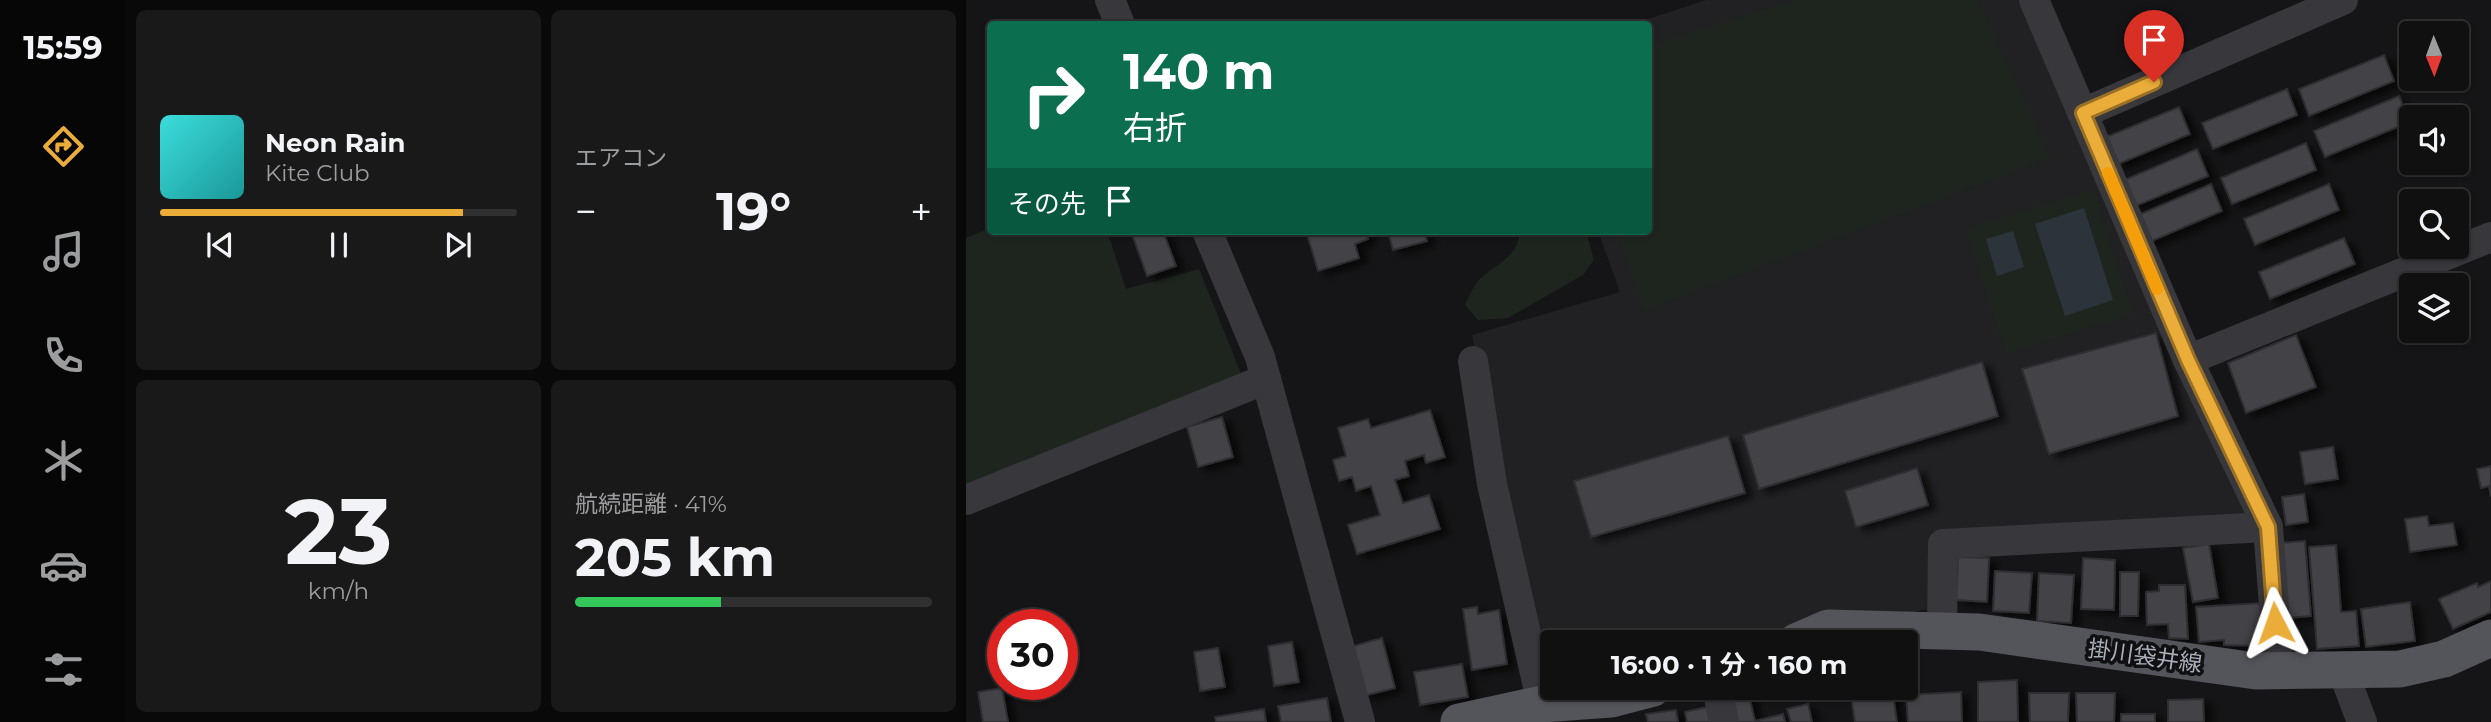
<!DOCTYPE html>
<html lang="ja">
<head>
<meta charset="utf-8">
<style>
	:root { --surface:#101011; --page:#19191a; --text:#f1f3f6; --muted:#9c9d9f; --line:#303031; --accent:#ebad39 }
	body { margin:0; font-family:Montserrat,"Noto Sans JP",sans-serif; background:var(--page); color:var(--text); height:100vh; display:flex; flex-direction:column; font-size:26px; white-space:nowrap }
	* { box-sizing:border-box; margin:0 }
	p { font-size:23px; color:var(--muted) }
	.icon { flex:none; width:38px; height:38px; fill:none; stroke:currentColor; stroke-width:2; stroke-linecap:round; stroke-linejoin:round }
	.map { position:relative; flex:1; overflow:hidden }
	.sheet { display:flex; flex-direction:column; gap:10px; padding:10px; background:#090909; width:840px }
	.sheet>* { flex:none }
	.guide { position:absolute; left:21px; top:21px; width:665px; height:214px; border-radius:7px; box-shadow:0 2px 5px #0004,0 0 0 2px var(--line); background:#0b6e4f; color:#fff; overflow:hidden }
	.needle { width:46px; rotate:179deg }
	.controls { position:absolute; left:1433px; top:21px; display:grid; gap:14px }
	.controls a { display:grid; place-items:center; width:70px; height:70px; border-radius:7px; background:var(--surface); box-shadow:0 2px 5px #0004,0 0 0 2px var(--line); font-size:35px }
	.speed { position:absolute; left:21px; top:609px; display:flex; gap:14px; font-size:35px; font-weight:700; text-align:center }
	.speed>* { display:grid; place-content:center; width:91px; height:91px; border-radius:50%; background:var(--surface); box-shadow:0 2px 5px #0004,0 0 0 2px var(--line); line-height:1 }
	.speed .limit { border:10px solid #d22; background:#fff; color:#111 }
	.pin { position:absolute; display:grid; place-items:center; width:60px; height:60px; color:#fff; margin:-72px -30px; border-radius:50% 50% 50% 0; rotate:-45deg; box-shadow:0 0 7px #0007 }
	.pin .icon { rotate:45deg }
	.me { position:absolute; width:77px; margin:-38px; rotate:356deg; stroke-linejoin:round; filter:drop-shadow(0 0 5px #0008) }
	.turn { display:flex; align-items:center; gap:24px; height:147px; padding:0 21px; font-size:32px }
	.turn .icon { width:91px; height:91px; stroke-width:2.5 }
	.turn b { display:block; font-size:49px; line-height:60px }
	.then { display:flex; align-items:center; height:66px; padding:0 21px; background:#0003; gap:14px; font-size:26px }
	.big { font-size:52px; font-weight:700; line-height:1.1 }
	.sheet .widget { flex:1; display:flex; flex-direction:column; justify-content:center; gap:10px; min-width:0; padding:0 24px; border-radius:10px; background:var(--page) }
	.sheet .dial { align-items:center; gap:0 }
	.dial b { font-size:91px; line-height:1 }
	.song { display:flex; align-items:center; gap:21px }
	.cover { width:84px; height:84px; border-radius:10px; background:linear-gradient(135deg,hsl(180 70% 55%),hsl(180 70% 35%)) }
	.played { height:7px; border-radius:4px; background:linear-gradient(90deg,var(--accent) 85%,var(--line) 85%) }
	.keys { display:flex; justify-content:space-around; direction:ltr }
	.heat { display:flex; justify-content:space-between; align-items:center; font-size:38px; direction:ltr }
	.charge { height:10px; border-radius:5px; background:linear-gradient(90deg,#34c759 41%,var(--line) 0) }
	.sheet .tiles { flex:1; display:grid; gap:10px; grid-template-columns:repeat(2,1fr) }
	.trip { position:absolute; left:574px; top:630px; width:378px; height:70px; border-radius:7px; background:var(--surface); box-shadow:0 2px 5px #0004,0 0 0 2px var(--line); font-weight:700; line-height:70px; text-align:center }
	main { display:flex; flex:1; min-height:0 }
	.tabs { display:flex; flex-direction:column; width:126px; justify-content:space-around; align-items:center; background:#060607; color:var(--muted) }
	.tabs .icon { width:49px; height:49px }
	.tabs .active { color:var(--accent) }
	.tabs b { font-size:32px; color:var(--text) }
	.map>svg:first-child { display:block }
	.built { fill:#212124 }
	.green { fill:#1e251e }
	.water { fill:#2c343b }
	.building { fill:#424347; stroke:#2f2f33; stroke-width:2; filter:url(#shadow) }
	.lines { fill:none; stroke-linecap:round; stroke-linejoin:round }
	.minor { stroke:#37373c; stroke-width:30 }
	.major { stroke:#53555b; stroke-width:37 }
	.route-casing { stroke:#997025; stroke-width:18 }
	.route { stroke:#ebad39; stroke-width:12 }
	.slow { stroke:#f59e0b; stroke-width:12 }
	.labels { text-anchor:middle; stroke-width:7; stroke-linejoin:round; paint-order:stroke }
	.street-label { font-size:23px; fill:#a8adb7; stroke:#101012 }
</style>
</head>
<body>
<main>
<nav class="tabs">
<b>15:59</b>
<svg class="icon active" aria-label="directions" viewBox="0 0 24 24"><path d="M12 3l9 9-9 9-9-9zM9 14v-3h6M13 9l2 2-2 2"/></svg>
<svg class="icon" aria-label="music" viewBox="0 0 24 24"><path d="M9 18V5l10-2v13"/><circle cx="6" cy="18" r="3"/><circle cx="16" cy="16" r="3"/></svg>
<svg class="icon" aria-label="phone" viewBox="0 0 24 24"><path d="M5 4h4l2 5-3 2q2 4 5 5l2-3 5 2v4C11 20 4 13 5 4z"/></svg>
<svg class="icon" aria-label="climate" viewBox="0 0 24 24"><path d="M12 3v18M4 7l16 10M4 17L20 7"/></svg>
<svg class="icon" aria-label="car" viewBox="0 0 24 24"><path d="M5 17H2v-5l4-1 3-4h7l3 4 3 1v5h-3M9 17h6M6 11h13"/><circle cx="7" cy="17" r="2"/><circle cx="17" cy="17" r="2"/></svg>
<svg class="icon" aria-label="filters" viewBox="0 0 24 24"><path d="M4 7h16M4 17h16"/><circle cx="9" cy="7" r="2"/><circle cx="15" cy="17" r="2"/></svg>
</nav>
<section class="sheet">
<div class="tiles">
<div class="widget">
<div class="song"><i class="cover"></i><div><b>Neon Rain</b><p>Kite Club</p></div></div>
<div class="played"></div>
<div class="keys"><svg class="icon" aria-label="previous" viewBox="0 0 24 24"><path d="M18 5L8 12l10 7zM5 5v14"/></svg><svg class="icon" aria-label="pause" viewBox="0 0 24 24"><path d="M8 5v14M16 5v14"/></svg><svg class="icon" aria-label="next" viewBox="0 0 24 24"><path d="M6 5l10 7-10 7zM19 5v14"/></svg></div>
</div>
<div class="widget"><p>エアコン</p>
<div class="heat"><a>−</a><b class="big">19°</b><a>+</a></div>
</div>
<div class="widget dial"><b>23</b><p>km/h</p></div>
<div class="widget"><p>航続距離 · 41%</p><b class="big">205 km</b><div class="charge"></div></div>
</div>
</section>
<div class="map">
<svg width="1525" height="722" viewBox="0 0 1525 722">
	<defs>
		<filter id="shadow"><feDropShadow dx="8" dy="4.5" stdDeviation="3.5" flood-color="#0009"/></filter>
	</defs>
	<rect width="100%" height="100%" fill="#151517"/>
	<path class="built" d="M740 0H1052L1297 523 977 544 963 609 862 628 830 642H586V688L576 704 506 335 654 292 632 231H682V24H667Z"/>
	<g class="green">
		<path d="M828 0H1012L1084 158 678 310 651 231H682L683 46Z"/>
		<path d="M1127 189 1167 314 1040 354 1000 229Z"/>
		<path d="M24 228V231H141L160 289 233 269 276 376 0 486V238Z"/>
		<path d="M554 231H620L628 260 617 275 542 318 512 320 499 305C502 299 505 291 509 285 524 264 552 262 554 231Z"/>
	</g>
	<g class="water">
		<path d="M1118 208 1147 300 1099 316 1069 224Z"/>
		<path d="M1047 231 1058 267 1031 276 1020 239Z"/>
	</g>
	<g class="building">
		<path d="M1418 55 1428 81 1343 116 1333 89Z"/>
		<path d="M1321 89 1331 115 1247 149 1236 123Z"/>
		<path d="M1433 96 1444 122 1359 157 1348 131Z"/>
		<path d="M1213 107 1224 134 1150 165 1138 138Z"/>
		<path d="M1340 143 1350 170 1266 204 1255 178Z"/>
		<path d="M1231 149 1242 176 1167 207 1156 181Z"/>
		<path d="M1245 184 1256 211 1181 243 1170 216Z"/>
		<path d="M1363 184 1373 210 1289 245 1278 219Z"/>
		<path d="M173 231H197L210 266 181 276 166 234Z"/>
		<path d="M340 231H399L402 239 389 244 393 258 352 271Z"/>
		<path d="M422 231H458L461 241 427 250Z"/>
		<path d="M1378 238 1389 264 1304 299 1293 272Z"/>
		<path d="M1190 333 1212 416 1083 454 1056 369Z"/>
		<path d="M1330 335 1350 387 1280 413 1262 363Z"/>
		<path d="M1016 362 1032 416 793 489 777 435Z"/>
		<path d="M464 410 479 457 460 463 458 455 439 461 443 476 429 480 437 503 463 495 474 529 391 554 382 525 414 515 405 486 390 491 386 477 373 481 367 460 380 456 372 428 402 419 405 428Z"/>
		<path d="M256 417 267 457 232 467 221 427Z"/>
		<path d="M762 436 779 493 625 537 608 481Z"/>
		<path d="M1367 447 1372 479 1339 484 1334 452Z"/>
		<path d="M1525 466V497L1523 486 1515 488 1511 469Z"/>
		<path d="M951 468 962 505 890 527 879 491Z"/>
		<path d="M1338 494 1342 522 1320 525 1316 497Z"/>
		<path d="M1461 516 1463 526 1487 523 1491 545 1444 552 1439 519Z"/>
		<path d="M1339 541 1345 616 1320 618 1313 543Z"/>
		<path d="M1243 544 1252 598 1227 602 1217 548Z"/>
		<path d="M1370 545 1375 612 1390 611 1393 646 1351 649 1343 547Z"/>
		<path d="M992 557 1023 558 1021 602 990 600Z"/>
		<path d="M1117 558 1149 560 1148 610 1115 609Z"/>
		<path d="M1029 571 1066 573 1063 613 1027 611Z"/>
		<path d="M1154 572H1173L1172 616H1154Z"/>
		<path d="M1073 573 1108 575 1105 623 1071 621Z"/>
		<path d="M1525 581V612L1487 629 1473 599 1511 583 1512 587Z"/>
		<path d="M1193 585H1219L1222 639 1203 638 1202 624 1181 625 1180 592 1193 591Z"/>
		<path d="M1444 602 1449 641 1400 647 1395 609Z"/>
		<path d="M1298 603 1300 646 1258 645V640L1233 642 1230 607Z"/>
		<path d="M511 607 512 614 533 610 541 664 506 670 497 609Z"/>
		<path d="M416 638 429 688 397 696 384 647Z"/>
		<path d="M326 642 333 682 308 686 302 646Z"/>
		<path d="M252 648 259 687 234 691 228 652Z"/>
		<path d="M496 664 502 697 454 705 448 672Z"/>
		<path d="M1051 680 1052 722H1012V682Z"/>
		<path d="M36 688 42 722H17L12 692Z"/>
		<path d="M884 688H926L931 722H889Z"/>
		<path d="M782 691 789 721 817 714 819 722H768L761 696Z"/>
		<path d="M995 692 996 722H942L940 695Z"/>
		<path d="M1063 693H1103L1102 722H1064Z"/>
		<path d="M1110 693H1149L1148 722H1111Z"/>
		<path d="M361 698 365 722H315L312 706Z"/>
		<path d="M1237 699 1238 722H1202V700Z"/>
		<path d="M842 704 846 722H825L821 709Z"/>
		<path d="M741 707 744 722H721L719 712Z"/>
		<path d="M298 709 300 722H250L249 717Z"/>
		<path d="M710 710 712 722H682L680 714Z"/>
		<rect x="1155" y="714" width="34" height="8"/>
	</g>
	<g class="lines">
		<g class="minor">
			<path d="M144 0 154 24"/>
			<path d="M1068 0 1222 360 1302 527 1313 671"/>
			<path d="M1117 113 1377 0"/>
			<path d="M241 231 294 357 394 722"/>
			<path d="M1222 360 1525 237"/>
			<path d="M507 361 526 484 576 704"/>
			<path d="M0 500 300 379"/>
			<path d="M976 630 977 544 1302 527"/>
			<path d="M1376 669 1396 722"/>
			<path d="M751 688 758 722"/>
		</g>
		<g class="major">
			<path d="M830 642 862 628 1013 632 1290 671 1434 669 1478 659 1525 638"/>
			<path d="M493 722 576 704 645 699 687 688"/>
		</g>
	</g>
	<g class="lines">
		<g class="route-casing">
			<path id="route" d="M1188 82 1117 113 1222 360 1302 527 1309 623"/>
		</g>
		<use href="#route" class="route"/>
		<path class="slow" d="M1142 173 1191 289"/>
	</g>
	<g class="labels">
		<g class="street-label">
			<text transform="translate(1179 656) rotate(8)" y="8">掛川袋井線</text>
		</g>
	</g>
</svg>
<div class="controls">
<a><svg class="needle" viewBox="-14 -14 28 28"><path d="M0-13l5 13h-10z" fill="#e53935"/><path d="M0 13l5-13h-10z" fill="#9c9d9f"/></svg></a>
<a><svg class="icon" aria-label="sound" viewBox="0 0 24 24"><path d="M4 9h4l5-4v14l-5-4H4zM17 9q2 3 0 6"/></svg></a>
<a><svg class="icon" aria-label="search" viewBox="0 0 24 24"><circle cx="10" cy="10" r="6"/><path d="M15 15l6 6"/></svg></a>
<a><svg class="icon" aria-label="layers" viewBox="0 0 24 24"><path d="M12 4l9 5-9 5-9-5zM3 14l9 5 9-5"/></svg></a>
</div>
<div class="speed"><div class="limit">30</div></div>
<div class="pin" style="left:1188px;top:82px;background:#d93025"><svg class="icon" aria-label="arrive" viewBox="0 0 24 24"><path d="M6 21V4h12l-3 4 3 4H6"/></svg></div>
<svg class="me" style="left:1309px;top:623px" viewBox="-20 -20 40 40"><path d="M0-17L14 15 0 8-14 15z" fill="#ebad39" stroke="#fff" stroke-width="4"/></svg>
<div class="trip">16:00 · 1 分 · 160 m</div>
<div class="guide">
<div class="turn"><svg class="icon" aria-label="right" viewBox="0 0 24 24"><path d="M7 20v-9h11M14 6l5 5-5 5"/></svg><div><b>140 m</b>右折</div></div>
<div class="then">その先<svg class="icon" aria-label="arrive" viewBox="0 0 24 24"><path d="M6 21V4h12l-3 4 3 4H6"/></svg></div>
</div>
</div>
</main>
</body>
</html>
